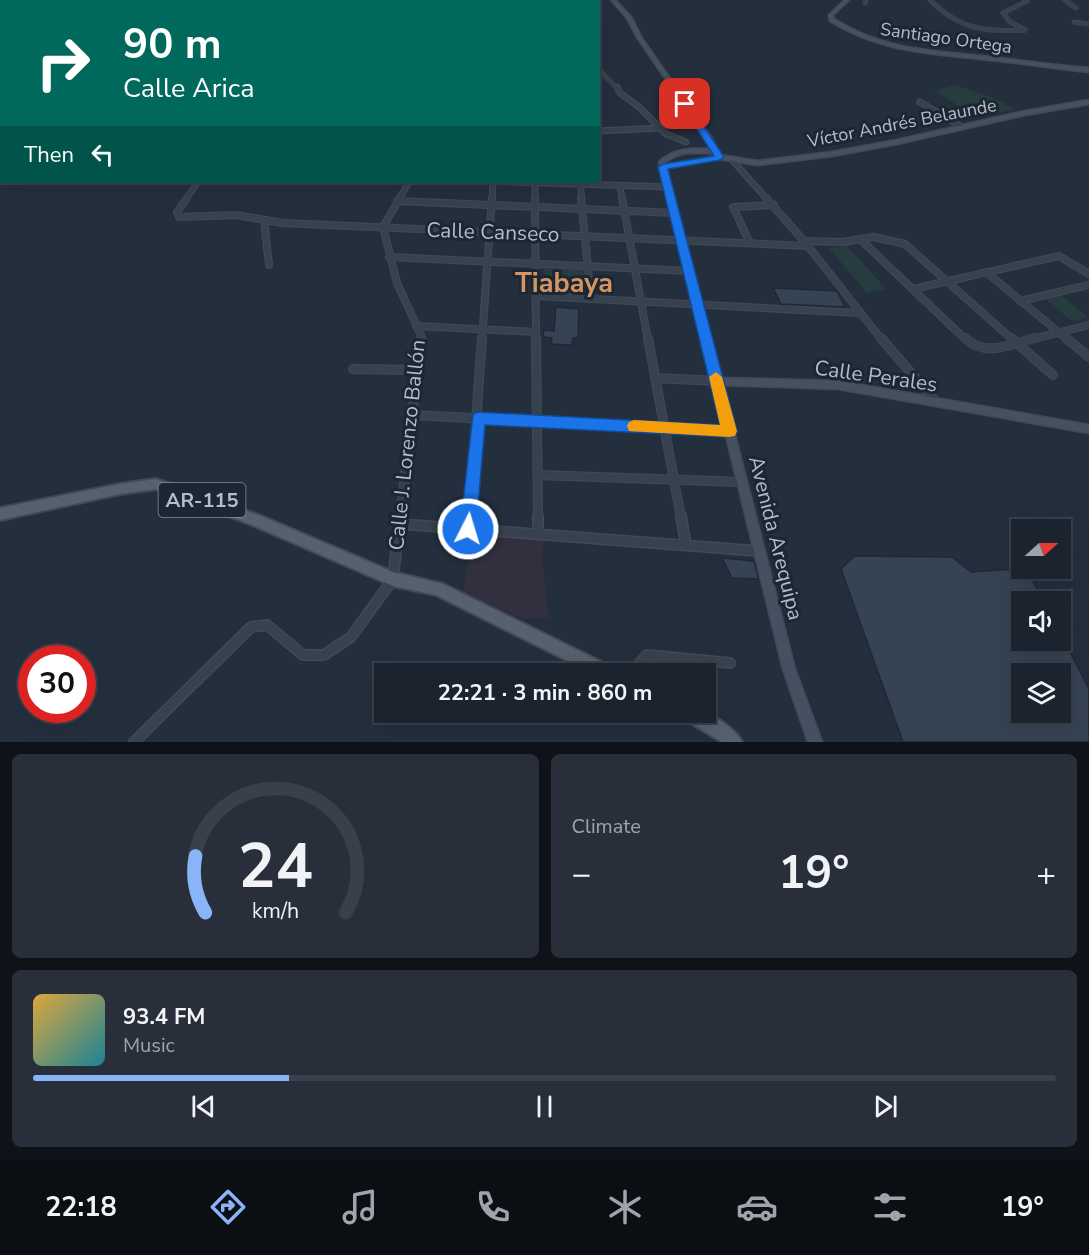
<!DOCTYPE html>
<html lang="en">
<head>
<meta charset="utf-8">
<style>
	:root { --surface:#1b232e; --page:#282f3a; --text:#f1f3f6; --muted:#a0a4aa; --line:#39404a; --accent:#8ab4f8 }
	body { margin:0; font-family:"Nunito Sans",sans-serif; background:var(--page); color:var(--text); height:100vh; display:flex; flex-direction:column; font-size:22px; white-space:nowrap }
	* { box-sizing:border-box; margin:0 }
	p { font-size:20px; color:var(--muted) }
	.icon { flex:none; width:33px; height:33px; fill:none; stroke:currentColor; stroke-width:2; stroke-linecap:round; stroke-linejoin:round }
	.map { position:relative; height:742px; overflow:hidden }
	.sheet { display:flex; flex-direction:column; gap:12px; padding:12px; background:#0f1319; flex:1 }
	.sheet>* { flex:none }
	.banner { position:absolute; left:0px; top:0px; width:600px; height:183px; box-shadow:0 6px 24px #0002,0 0 0 2px var(--line); background:#00695c; color:#fff; overflow:hidden }
	.needle { width:39px; rotate:69deg }
	.tools { position:absolute; left:1011px; top:519px; display:grid; gap:12px }
	.tools a { display:grid; place-items:center; width:60px; height:60px; border-radius:0px; background:var(--surface); box-shadow:0 6px 24px #0002,0 0 0 2px var(--line); font-size:30px }
	.speed { position:absolute; left:18px; top:645px; display:flex; gap:12px; font-size:30px; font-weight:700; text-align:center }
	.speed>* { display:grid; place-content:center; width:78px; height:78px; border-radius:50%; background:var(--surface); box-shadow:0 6px 24px #0002,0 0 0 2px var(--line); line-height:1 }
	.speed .limit { border:9px solid #d22; background:#fff; color:#111 }
	.pin { position:absolute; display:grid; place-items:center; width:51px; height:51px; color:#fff; margin:-26px; border-radius:12px; box-shadow:0 3px 9px #0006 }
	.me { position:absolute; width:66px; margin:-33px; rotate:5deg; stroke-linejoin:round; filter:drop-shadow(0 0 4px #0008) }
	.turn { display:flex; align-items:center; gap:21px; height:126px; padding:0 24px; font-size:27px }
	.turn .icon { width:78px; height:78px; stroke-width:2.5 }
	.turn b { display:block; font-size:42px; line-height:51px }
	.then { display:flex; align-items:center; height:57px; padding:0 24px; background:#0003; gap:12px; font-size:22px }
	.big { font-size:45px; font-weight:700; line-height:1.1 }
	.sheet .tile { flex:1; display:flex; flex-direction:column; justify-content:center; gap:9px; min-width:0; padding:0 21px; border-radius:9px; background:var(--page) }
	.sheet .dial { align-items:center; gap:0 }
	.dial svg { height:156px; overflow:visible; fill:none; stroke:var(--line); stroke-width:7; stroke-linecap:round; text-anchor:middle }
	.dial text { fill:var(--text); stroke:none }
	.song { display:flex; align-items:center; gap:18px }
	.cover { width:72px; height:72px; border-radius:9px; background:linear-gradient(135deg,hsl(40 70% 55%),hsl(190 70% 35%)) }
	.played { height:6px; border-radius:3px; background:linear-gradient(90deg,var(--accent) 25%,var(--line) 25%) }
	.keys { display:flex; justify-content:space-around; direction:ltr }
	.heat { display:flex; justify-content:space-between; align-items:center; font-size:33px; direction:ltr }
	.sheet .tiles { flex:1; display:grid; gap:12px; grid-template-columns:1fr 1fr }
	.tile:last-child { grid-column:span 2 }
	.trip { position:absolute; left:374px; top:663px; width:342px; height:60px; border-radius:0px; background:var(--surface); box-shadow:0 6px 24px #0002,0 0 0 2px var(--line); font-weight:700; line-height:60px; text-align:center }
	.tabs { display:flex; height:96px; justify-content:space-around; align-items:center; background:#0b0e12; color:var(--muted) }
	.tabs .icon { width:42px; height:42px }
	.tabs .current { color:var(--accent) }
	.tabs b { font-size:27px; color:var(--text) }
	.map>svg:first-child { display:block }
	.medical { fill:#32303f }
	.green { fill:#263c3f }
	.building { fill:#364354; stroke:#1f2835; stroke-width:1.5; fill-rule:evenodd }
	.lines { fill:none; stroke-linecap:round; stroke-linejoin:round }
	.street-far4-casing { stroke:#414a57; stroke-width:5 }
	.street-far3-casing { stroke:#414a57; stroke-width:7 }
	.street-far2-casing { stroke:#414a57; stroke-width:8 }
	.street-far1-casing { stroke:#414a57; stroke-width:10 }
	.street-casing { stroke:#414a57; stroke-width:12 }
	.secondary-casing { stroke:#414a57; stroke-width:3 }
	.primary-casing { stroke:#414a57; stroke-width:4 }
	.street-far4 { stroke:#38414e; stroke-width:4 }
	.street-far3 { stroke:#38414e; stroke-width:4.5 }
	.street-far2 { stroke:#38414e; stroke-width:6 }
	.street-far1 { stroke:#38414e; stroke-width:8 }
	.street { stroke:#38414e; stroke-width:9 }
	.secondary { fill:#465061; fill-rule:evenodd }
	.primary { fill:#56606e; fill-rule:evenodd }
	.route { fill:#1a73e8; stroke:#114b97; stroke-width:1.5 }
	.slow { fill:#f59e0b }
	.labels { text-anchor:middle; stroke-width:6; stroke-linejoin:round; paint-order:stroke }
	.far-street-label { font-size:18px; fill:#b4bcc9; stroke:#1d2633 }
	.shield { fill:#1d2633; stroke:#878f9c; stroke-width:1.5 }
	.shield-label { font-size:20px; font-weight:bold; fill:#b4bcc9 }
	.street-label { font-size:21px; fill:#b4bcc9; stroke:#1d2633 }
	.district-label { font-size:27px; font-weight:bold; fill:#d59563; stroke:#1d2633 }
</style>
</head>
<body>
<div class="map">
<svg width="1089" height="742" viewBox="0 0 1089 742">
	<rect width="100%" height="100%" fill="#242f3e"/>
	<path class="medical" d="M472 533 544 538 542 560 549 618 525 619 463 594Z"/>
	<g class="green">
		<path d="M956 85 996 99 1015 109 979 117 934 91Z"/>
		<path d="M847 246 886 289 867 293 829 248Z"/>
		<path d="M544 269 584 270 587 298 546 296Z"/>
		<path d="M1061 295 1088 317 1072 321 1045 299Z"/>
	</g>
	<g class="building">
		<path d="M773 288 837 291 845 307 781 304Z"/>
		<path d="M556 307 579 309 578 338H573L572 345 551 344 552 338 543 337 544 330 554 331Z"/>
		<path d="M854 556 952 557 971 572 1014 569 1032 579 1043 602H1022V640H1064L1089 689V742H903L841 569ZM1022 674H1060V712H1022Z"/>
		<path d="M722 558 754 561 759 579 732 578Z"/>
	</g>
	<g class="lines">
		<g class="street-far4-casing">
			<g id="street-far4">
				<path d="M930 0C960 30 985 32 1025 30"/>
				<path d="M1025 0 1027 1 1003 13 1009 21 1025 30"/>
				<path d="M1065 0 1076 8"/>
				<path d="M540 2 553 0"/>
				<path d="M865 3 866 0"/>
				<path d="M1074 22 1089 24"/>
				<path d="M598 69 617 88"/>
			</g>
		</g>
		<g class="street-far3-casing">
			<g id="street-far3">
				<path d="M920 102 962 127"/>
				<path d="M660 128 666 134 686 142"/>
				<path d="M598 131 660 128 639 107 620 93 617 87"/>
				<path d="M733 161 767 199"/>
				<path d="M513 182 669 187"/>
				<path d="M535 182V199"/>
				<path d="M580 182 582 199"/>
				<path d="M620 186 622 199"/>
				<path d="M186 199 198 182"/>
				<path d="M399 199 409 182"/>
				<path d="M492 199 493 182"/>
			</g>
		</g>
		<g class="street-far2-casing">
			<g id="street-far2">
				<path d="M187 198 177 212 179 217 236 215 282 223 808 246"/>
				<path d="M400 198 383 227 397 283 421 335 420 340"/>
				<path d="M535 198 536 340"/>
				<path d="M581 198 591 299"/>
				<path d="M622 198 648 340"/>
				<path d="M766 198 804 241 882 340"/>
				<path d="M397 201 675 213"/>
				<path d="M264 220 269 265"/>
				<path d="M860 239 966 340"/>
				<path d="M804 241 843 242 874 237 905 244 1013 340"/>
				<path d="M750 243 733 207 774 205"/>
				<path d="M389 257 689 271"/>
				<path d="M986 272 1068 340"/>
				<path d="M913 289 1059 256 1089 274"/>
				<path d="M536 296 859 313"/>
				<path d="M1020 301 1089 285"/>
				<path d="M416 326 536 332"/>
				<path d="M482 340 492 198"/>
				<path d="M1029 340 1089 325"/>
			</g>
		</g>
		<g class="street-far1-casing">
			<g id="street-far1">
				<path d="M536 338 538 518"/>
				<path d="M648 338 681 518"/>
				<path d="M881 338 936 402"/>
				<path d="M965 338C986 358 1010 344 1035 338"/>
				<path d="M1011 338 1053 375"/>
				<path d="M1066 338 1089 357"/>
				<path d="M353 369 417 370"/>
				<path d="M656 378 717 381"/>
				<path d="M412 415 729 431"/>
				<path d="M538 475 742 482"/>
				<path d="M400 518 421 338"/>
				<path d="M469 518 482 338"/>
			</g>
		</g>
		<g class="street-casing">
			<g id="street">
				<path d="M538 516V534"/>
				<path d="M681 516 686 545"/>
				<path d="M401 524 759 551"/>
				<path d="M468 529 469 516"/>
				<path d="M641 674 640 663 647 655 730 663"/>
				<path d="M134 742 251 627 267 625 303 655H324L351 637 393 579 400 516"/>
			</g>
		</g>
		<g class="secondary-casing">
			<g id="secondary">
				<path d="M611 0H615L631 17 641 37 711 137 721 155 757 161 832 152 897 140 1025 111 1089 100V104L1025 115 897 144 832 156 757 165 720 159 667 168 720 378 839 381 1089 425V433L839 389 722 385 795 669 822 742H808L783 669 659 162C673 148 692 148 711 149L705 137 637 37 627 18ZM687 153H713L715 156 666 165 665 162 676 156Z"/>
				<path d="M845 0H849L833 15 834 19C885 51 932 50 989 57 1022 60 1055 66 1089 68V72C1055 69 1022 63 989 60 930 53 882 53 830 21L829 15Z"/>
			</g>
		</g>
		<g class="primary-casing">
			<g id="primary">
				<path d="M38 0H43L37 2Z"/>
				<path d="M2 33V37L0 38V34Z"/>
				<rect x="0" y="140" width="2" height="10"/>
				<path d="M156 479 261 516 393 572 443 584 616 669 618 674H594L436 595 393 586 252 525 156 489 120 494 0 520V508L120 484Z"/>
				<path d="M680 712C688 712 698 711 705 713 716 716 737 731 742 742H722L682 718Z"/>
			</g>
		</g>
		<use href="#street-far4" class="street-far4"/>
		<use href="#street-far3" class="street-far3"/>
		<use href="#street-far2" class="street-far2"/>
		<use href="#street-far1" class="street-far1"/>
		<use href="#street" class="street"/>
		<use href="#secondary" class="secondary"/>
		<use href="#primary" class="primary"/>
	</g>
	<path class="route" d="M682 102H688L724 157 720 160 668 169 737 431 735 436 729 437 485 425 476 529 474 535 468 537 462 535 460 529 473 414 478 412 720 425 658 167 663 164 714 156 681 104Z"/>
	<path class="slow" d="M716 372 722 377 737 431 735 436 729 437 629 431 627 426 629 422 634 420 720 425 709 377Z"/>
	<g class="labels">
		<g class="far-street-label">
			<text transform="translate(946 38) rotate(8)" y="6">Santiago Ortega</text>
			<text transform="translate(902 123) rotate(-11)" y="6">Víctor Andrés Belaunde</text>
		</g>
		<rect class="shield" x="158.5" y="483" width="87" height="34" rx="4.5"/>
		<g class="shield-label">
			<text x="202" y="507">AR-115</text>
		</g>
		<g class="street-label">
			<text transform="translate(493 232) rotate(2)" y="7">Calle Canseco</text>
			<text transform="translate(876 376) rotate(8)" y="7">Calle Perales</text>
			<text transform="translate(407 445) rotate(-84)" y="7">Calle J. Lorenzo Ballón</text>
			<text transform="translate(776 538) rotate(76)" y="7">Avenida Arequipa</text>
		</g>
		<g class="district-label">
			<text x="564" y="292">Tiabaya</text>
		</g>
	</g>
</svg>
<div class="tools">
<a><svg class="needle" viewBox="-14 -14 28 28"><path d="M0-13l5 13h-10z" fill="#e53935"/><path d="M0 13l5-13h-10z" fill="#a0a4aa"/></svg></a>
<a><svg class="icon" aria-label="sound" viewBox="0 0 24 24"><path d="M4 9h4l5-4v14l-5-4H4zM17 9q2 3 0 6"/></svg></a>
<a><svg class="icon" aria-label="layers" viewBox="0 0 24 24"><path d="M12 4l9 5-9 5-9-5zM3 14l9 5 9-5"/></svg></a>
</div>
<div class="speed"><div class="limit">30</div></div>
<div class="pin" style="left:685px;top:104px;background:#d93025"><svg class="icon" aria-label="arrive" viewBox="0 0 24 24"><path d="M6 21V4h12l-3 4 3 4H6"/></svg></div>
<svg class="me" style="left:468px;top:529px" viewBox="-20 -20 40 40"><circle r="17" fill="#1a73e8" stroke="#fff" stroke-width="3"/><path d="M0-11L8 9 0 5-8 9z" fill="#fff"/></svg>
<div class="trip">22:21 · 3 min · 860 m</div>
<div class="banner">
<div class="turn"><svg class="icon" aria-label="right" viewBox="0 0 24 24"><path d="M7 20v-9h11M14 6l5 5-5 5"/></svg><div><b>90 m</b>Calle Arica</div></div>
<div class="then">Then<svg class="icon" aria-label="left" viewBox="0 0 24 24"><path d="M17 20v-9H6M10 6l-5 5 5 5"/></svg></div>
</div>
</div>
<section class="sheet">
<div class="tiles">
<div class="tile dial"><svg viewBox="0 0 100 80">
<path d="M14 69A42 42 0 1 1 86 69"/>
<path d="M14 69A42 42 0 0 1 9 40" stroke="#8ab4f8"/>
<text x="50" y="56" font-size="32" font-weight="700">24</text>
<text x="50" y="72" font-size="11">km/h</text>
</svg></div>
<div class="tile"><p>Climate</p>
<div class="heat"><a>−</a><b class="big">19°</b><a>+</a></div>
</div>
<div class="tile">
<div class="song"><i class="cover"></i><div><b>93.4 FM</b><p>Music</p></div></div>
<div class="played"></div>
<div class="keys"><svg class="icon" aria-label="previous" viewBox="0 0 24 24"><path d="M18 5L8 12l10 7zM5 5v14"/></svg><svg class="icon" aria-label="pause" viewBox="0 0 24 24"><path d="M8 5v14M16 5v14"/></svg><svg class="icon" aria-label="next" viewBox="0 0 24 24"><path d="M6 5l10 7-10 7zM19 5v14"/></svg></div>
</div>
</div>
</section>
<nav class="tabs">
<b>22:18</b>
<svg class="icon current" aria-label="directions" viewBox="0 0 24 24"><path d="M12 3l9 9-9 9-9-9zM9 14v-3h6M13 9l2 2-2 2"/></svg>
<svg class="icon" aria-label="music" viewBox="0 0 24 24"><path d="M9 18V5l10-2v13"/><circle cx="6" cy="18" r="3"/><circle cx="16" cy="16" r="3"/></svg>
<svg class="icon" aria-label="phone" viewBox="0 0 24 24"><path d="M5 4h4l2 5-3 2q2 4 5 5l2-3 5 2v4C11 20 4 13 5 4z"/></svg>
<svg class="icon" aria-label="climate" viewBox="0 0 24 24"><path d="M12 3v18M4 7l16 10M4 17L20 7"/></svg>
<svg class="icon" aria-label="car" viewBox="0 0 24 24"><path d="M5 17H2v-5l4-1 3-4h7l3 4 3 1v5h-3M9 17h6M6 11h13"/><circle cx="7" cy="17" r="2"/><circle cx="17" cy="17" r="2"/></svg>
<svg class="icon" aria-label="filters" viewBox="0 0 24 24"><path d="M4 7h16M4 17h16"/><circle cx="9" cy="7" r="2"/><circle cx="15" cy="17" r="2"/></svg>
<b>19°</b>
</nav>
</body>
</html>
